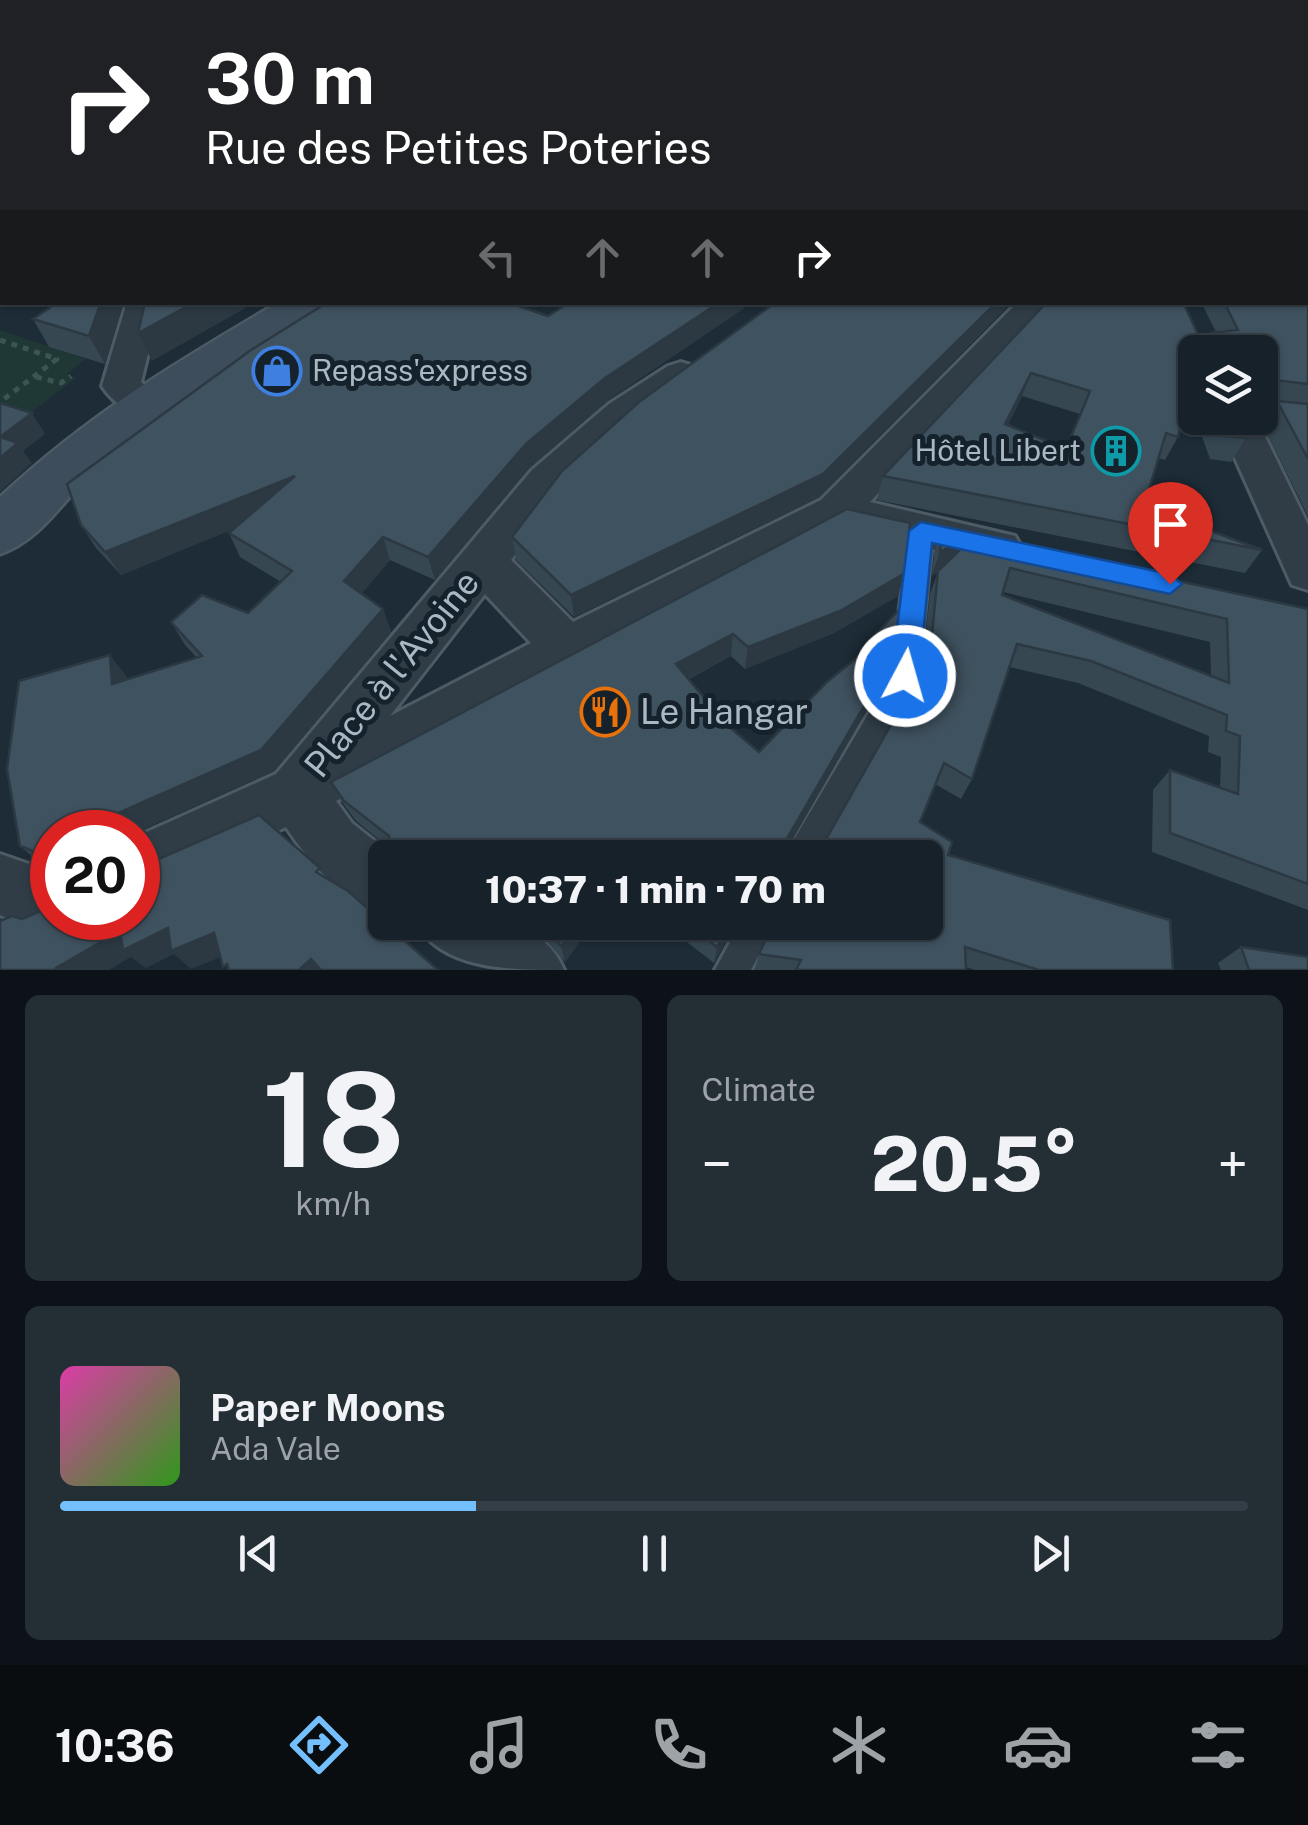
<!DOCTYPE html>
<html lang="en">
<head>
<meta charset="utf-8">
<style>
	:root { --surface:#162129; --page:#232e35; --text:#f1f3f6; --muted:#9ea3a8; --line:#353e46; --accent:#74c0ff }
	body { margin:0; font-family:"Public Sans",sans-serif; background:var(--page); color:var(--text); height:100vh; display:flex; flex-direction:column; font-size:38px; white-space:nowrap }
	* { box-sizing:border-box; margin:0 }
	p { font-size:32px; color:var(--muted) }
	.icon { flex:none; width:55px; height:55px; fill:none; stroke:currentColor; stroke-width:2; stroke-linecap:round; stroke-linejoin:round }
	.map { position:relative; height:970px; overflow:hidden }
	.side { display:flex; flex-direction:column; gap:25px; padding:25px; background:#0c1217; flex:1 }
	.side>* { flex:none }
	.top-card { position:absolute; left:0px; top:0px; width:1310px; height:305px; box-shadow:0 2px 8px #0004,0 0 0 2px var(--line); background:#202124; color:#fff; overflow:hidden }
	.fabs { position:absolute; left:1178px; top:335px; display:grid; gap:20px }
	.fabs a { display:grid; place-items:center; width:100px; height:100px; border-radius:15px; background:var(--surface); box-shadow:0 2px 8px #0004,0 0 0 2px var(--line); font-size:50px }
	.speed { position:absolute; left:30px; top:810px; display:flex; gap:20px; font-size:50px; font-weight:700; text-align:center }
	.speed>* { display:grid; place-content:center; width:130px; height:130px; border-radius:50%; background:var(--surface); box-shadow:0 2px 8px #0004,0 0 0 2px var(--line); line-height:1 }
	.speed .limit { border:15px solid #d22; background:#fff; color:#111 }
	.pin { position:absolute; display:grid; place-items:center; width:85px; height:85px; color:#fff; margin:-102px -42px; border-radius:50% 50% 50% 0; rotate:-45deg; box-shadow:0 0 10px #0007 }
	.pin .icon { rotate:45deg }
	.me { position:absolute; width:110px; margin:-55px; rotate:6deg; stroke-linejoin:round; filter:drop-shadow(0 0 8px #0008) }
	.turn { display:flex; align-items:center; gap:35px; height:210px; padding:0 40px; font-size:45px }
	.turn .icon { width:130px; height:130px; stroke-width:2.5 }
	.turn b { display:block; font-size:70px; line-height:85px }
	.lanes { display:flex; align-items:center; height:95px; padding:0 40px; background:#0003; justify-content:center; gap:50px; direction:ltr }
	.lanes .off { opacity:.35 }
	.big { font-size:75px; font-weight:800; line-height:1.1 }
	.side .tile { flex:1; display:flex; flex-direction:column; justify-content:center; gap:15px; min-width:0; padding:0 35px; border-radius:15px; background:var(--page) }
	.side .dial { align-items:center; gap:0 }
	.dial b { font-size:130px; line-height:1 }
	.song { display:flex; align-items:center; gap:30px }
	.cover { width:120px; height:120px; border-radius:15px; background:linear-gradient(135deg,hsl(320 70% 55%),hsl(110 70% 35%)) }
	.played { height:10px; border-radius:5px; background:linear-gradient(90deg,var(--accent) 35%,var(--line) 35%) }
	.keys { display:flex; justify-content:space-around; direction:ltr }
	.heat { display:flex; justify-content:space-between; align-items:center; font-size:55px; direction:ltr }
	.side .tiles { flex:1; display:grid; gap:25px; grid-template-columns:1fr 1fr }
	.tile:last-child { grid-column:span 2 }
	.trip { position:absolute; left:368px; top:840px; width:575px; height:100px; border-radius:15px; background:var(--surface); box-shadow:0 2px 8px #0004,0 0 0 2px var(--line); font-weight:800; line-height:100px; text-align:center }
	.menu { display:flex; height:160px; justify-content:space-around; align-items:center; background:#090d10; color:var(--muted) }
	.menu .icon { width:70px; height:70px }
	.menu .active { color:var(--accent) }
	.menu b { font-size:45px; color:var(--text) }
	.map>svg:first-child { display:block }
	.green { fill:#1f3836 }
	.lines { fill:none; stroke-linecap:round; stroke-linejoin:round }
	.lane-casing { stroke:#4d5b65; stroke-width:6 }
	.street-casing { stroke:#4d5b65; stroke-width:6 }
	.secondary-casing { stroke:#4d5b65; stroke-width:5 }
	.path { stroke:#3c5453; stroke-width:5; stroke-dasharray:6 6; stroke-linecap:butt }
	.lane { fill:#303d47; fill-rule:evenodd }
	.street { fill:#303d47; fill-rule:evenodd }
	.secondary { fill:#3e4d5b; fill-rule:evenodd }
	.wall { fill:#364752; fill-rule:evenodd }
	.shaded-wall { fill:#2c3942 }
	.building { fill:#3f525f; stroke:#2c3942; stroke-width:2.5; fill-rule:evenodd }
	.route { fill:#1a73e8; stroke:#114b97; stroke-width:2.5 }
	.labels { text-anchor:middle; stroke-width:10; stroke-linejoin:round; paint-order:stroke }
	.poi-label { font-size:30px; fill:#a9b8c5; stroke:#16222b; text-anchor:start }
	.near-street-label { font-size:35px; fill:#a9b8c5; stroke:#16222b }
	.near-poi-label { font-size:35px; fill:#a9b8c5; stroke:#16222b; text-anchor:start }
</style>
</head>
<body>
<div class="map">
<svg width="1308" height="970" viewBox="0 0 1308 970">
	<rect width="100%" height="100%" fill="#1d2c37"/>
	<path class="green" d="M0 330 86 359 67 374 76 378 7 431 0 427Z"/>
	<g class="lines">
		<g class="lane-casing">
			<g id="lane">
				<rect x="0" y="45" width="2" height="8"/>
				<path d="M1260 407 1308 413V427L1253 419 1260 418Z"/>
				<path d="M921 522 929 525 933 531 918 676 816 858H783L892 674 909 531 913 525Z"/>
				<path d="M741 922H776L751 970H715Z"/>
			</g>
		</g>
		<g class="street-casing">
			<g id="street">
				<path d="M127 302H161L141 382 166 404 161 413C138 419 115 406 102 386Z"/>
				<path d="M1018 302H1055L870 502 1015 536 1022 548 1015 560 999 565 841 528 336 801 352 823 396 858H385V917C342 899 311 865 286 827L138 895V836L276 774 532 470 609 404 668 366 681 362 694 366 700 374 637 422 562 492 511 560 573 622 821 500ZM485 594 531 643 390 716Z"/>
				<path d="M1217 418H1256L1308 525V590L1292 585Z"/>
				<path d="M0 854 52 872V918H76L74 924 47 935 0 915Z"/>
				<path d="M416 922C471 922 539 910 564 970 511 970 441 970 416 922Z"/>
			</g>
		</g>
		<g class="secondary-casing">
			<path id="secondary" d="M279 302H334L328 311C251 359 174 406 103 463 68 491 44 540 0 554V497C89 414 175 363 279 302Z"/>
		</g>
		<g class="path">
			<path d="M0 340 57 359 0 402"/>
			<path d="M36 377 61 383 71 376"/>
		</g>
		<use href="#lane" class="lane"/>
		<use href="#street" class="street"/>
		<use href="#secondary" class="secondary"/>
	</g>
	<g class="wall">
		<path d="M1308 35V516L1262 424 1274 405 1263 404 1260 409V352H1195V418H1238L1246 438 1231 462 1210 459 1188 397 1178 437 1165 460 1158 458 1144 506 1262 550 1245 573 877 500 883 476 1047 302 1207 340 1211 333 1216 332 1201 302H1308ZM1022 396 1080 414 1066 449 1008 425Z"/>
		<path d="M0 208H2V278L0 277Z"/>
		<path d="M58 302H124L105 364 49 347 33 319Z"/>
		<path d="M570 302H753L607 401 530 467 435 580 390 560 361 594 383 609 391 632 274 771 137 832H52V873L20 846 127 677V680L197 658 185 645 171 622 248 613 281 582 240 557 229 533 235 528 121 575 96 548 81 525 548 316Z"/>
		<path d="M776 302H1012L819 497 574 617 516 560 512 537Z"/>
		<path d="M847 509 898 596 834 633 745 669 731 656 689 679 726 724 759 752 863 653 866 644 896 651 888 673 791 842 825 841 922 669 930 594 938 572 932 575 934 553 942 530 1308 609V910L1152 852 1153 790 1170 770 1220 787 1221 757 1208 752 1209 736 1078 683 1010 667 972 779 961 799 935 784 920 822 948 855 1173 970H975L966 967V970H755L759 954 925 858H388L381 843H383L355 820 342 802 331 782ZM1003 592 1210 642 1211 676 1002 595Z"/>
		<path d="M504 922H594L565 962 540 934Z"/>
		<path d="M661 922H736L714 963Z"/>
		<path d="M1241 947 1308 970H1221L1218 963Z"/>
	</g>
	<g class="shaded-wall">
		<path d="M101 302H124L105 364 89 336Z"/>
		<path d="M195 302H256L152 361 138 333Z"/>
		<path d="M720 302H753L607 401 530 467 435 580 428 557 526 444 605 378Z"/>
		<path d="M997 302H1012L819 497 574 617 571 595Z"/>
		<path d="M1031 373 1022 396 997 447 1005 424Z"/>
		<path d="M32 413 45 434 23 451 32 463 0 492V437Z"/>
		<path d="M295 476 304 500 121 575 105 552Z"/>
		<path d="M383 537 390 560 353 604 344 581Z"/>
		<path d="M961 540 953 563 932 575 940 552Z"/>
		<path d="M905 573 898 596 834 633 745 669 748 647Z"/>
		<path d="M383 609 391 632 274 771 137 832H117L118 813Z"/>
		<path d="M733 634 731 656 676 685V664Z"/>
		<path d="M896 651 888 673 782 858 785 842Z"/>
		<path d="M110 655 127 677 129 706 112 684Z"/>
		<path d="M579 922H594L565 962 561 946Z"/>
		<path d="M730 922H736L714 963 717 947Z"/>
		<path d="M168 928 214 933 233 952 191 969 174 954 146 968 131 957 109 970H56V968L120 931Z"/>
		<path d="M311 959 320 970H299Z"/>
	</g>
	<g class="building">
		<path d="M0 0H1239V2H2V30L0 29Z"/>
		<path d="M1308 35V384L1275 380 1271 391 1260 392V352H1195V365L1178 437 1166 433 1144 506 1262 550 883 476 1047 302H1183L1200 339 1210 341 1211 333 1238 330 1224 302H1308ZM1031 373 1090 391 1066 449 1005 424Z"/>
		<path d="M0 208H2V256L0 255Z"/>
		<path d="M58 302H101L89 336 33 319Z"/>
		<path d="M145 302H195L138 333Z"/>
		<path d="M328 302H507L548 316 570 302H720L605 378 526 444 428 557 383 537 344 581 383 609 261 750 118 813 117 832H52V862L34 857 33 851 20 846 7 769 19 681 110 655 112 684 202 656 171 622 202 595 248 613 292 571 229 533 295 476 105 552 81 525 67 484 251 350Z"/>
		<path d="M776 302H997L823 474 571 595 512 537 562 471 639 402Z"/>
		<path d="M1277 401 1308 404V459Z"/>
		<path d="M0 403 32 413 0 437 18 443 0 458Z"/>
		<path d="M1217 418H1238L1246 438 1224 436Z"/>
		<path d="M847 509 910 523 905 573 840 611 748 647 733 634 676 664 726 724 759 752 827 682 869 648 866 644 900 609 896 651 785 842 825 841 930 656 938 571 965 545 961 540 940 552 942 530 1308 609V884L1170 833V770L1238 794 1240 736 1226 731 1227 715 1091 661 1017 644 972 779 944 763 920 822 952 842 948 855 1170 920 1173 970H1039L965 947 966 970H796L801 960 759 954 774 922H925V858H407L381 843 390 842 389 836 344 801 331 782ZM1010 568 1227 619 1229 683 1002 595Z"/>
		<path d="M259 815 320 868 316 872 348 891 438 970H321L311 959 299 970H229L227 964 223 967 214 933 171 951 168 928 123 950 120 931 56 968V970H0V921L12 916 22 919 52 906V918H138V868Z"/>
		<path d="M541 922H579L561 946Z"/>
		<path d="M684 922H730L717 947Z"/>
		<path d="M1241 947 1308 957V970H1249Z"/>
	</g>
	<path class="route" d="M921 522 1170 574 1182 584 1170 594 932 543 919 676 915 685H895L891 676 909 531Z"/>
	<defs>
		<g id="shop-ring" transform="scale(2.5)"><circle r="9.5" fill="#16222b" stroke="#3f7fe0" stroke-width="1.5"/><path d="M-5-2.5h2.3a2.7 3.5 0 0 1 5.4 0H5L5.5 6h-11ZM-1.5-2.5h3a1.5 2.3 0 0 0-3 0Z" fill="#3f7fe0"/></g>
		<g id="building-ring" transform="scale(2.5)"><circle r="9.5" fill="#16222b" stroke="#0f9aa8" stroke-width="1.5"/><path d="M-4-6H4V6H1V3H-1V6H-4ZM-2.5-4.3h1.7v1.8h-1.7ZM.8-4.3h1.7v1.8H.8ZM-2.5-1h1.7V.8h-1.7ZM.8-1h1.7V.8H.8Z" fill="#0f9aa8"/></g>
		<g id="restaurant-ring" transform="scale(2.5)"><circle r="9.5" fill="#16222b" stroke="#e8710a" stroke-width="1.5"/><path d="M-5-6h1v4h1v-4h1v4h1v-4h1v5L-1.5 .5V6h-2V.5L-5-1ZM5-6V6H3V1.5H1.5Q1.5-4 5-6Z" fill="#e8710a"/></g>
	</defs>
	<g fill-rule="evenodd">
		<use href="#shop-ring" x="277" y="371"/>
		<use href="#building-ring" x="1116" y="451"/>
		<use href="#restaurant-ring" x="605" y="712"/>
	</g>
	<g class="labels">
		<g class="poi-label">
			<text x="312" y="381">Repass'express</text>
			<text x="1081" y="461" text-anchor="end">Hôtel Libert</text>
		</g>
		<g class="near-street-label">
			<text transform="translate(392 674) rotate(-51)" y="12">Place à l'Avoine</text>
		</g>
		<g class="near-poi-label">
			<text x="640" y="724">Le Hangar</text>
		</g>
	</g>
</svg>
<div class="fabs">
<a><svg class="icon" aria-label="layers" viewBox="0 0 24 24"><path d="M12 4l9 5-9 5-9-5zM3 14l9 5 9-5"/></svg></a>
</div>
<div class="speed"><div class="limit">20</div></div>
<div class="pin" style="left:1170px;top:584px;background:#d93025"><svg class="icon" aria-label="arrive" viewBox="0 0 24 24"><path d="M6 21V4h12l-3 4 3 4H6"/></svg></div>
<svg class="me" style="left:905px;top:676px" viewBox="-20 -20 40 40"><circle r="17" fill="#1a73e8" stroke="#fff" stroke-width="3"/><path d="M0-11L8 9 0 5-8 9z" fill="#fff"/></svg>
<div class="trip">10:37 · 1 min · 70 m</div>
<div class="top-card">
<div class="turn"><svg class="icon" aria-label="right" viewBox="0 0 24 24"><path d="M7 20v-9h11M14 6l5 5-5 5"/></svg><div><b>30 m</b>Rue des Petites Poteries</div></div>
<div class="lanes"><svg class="icon off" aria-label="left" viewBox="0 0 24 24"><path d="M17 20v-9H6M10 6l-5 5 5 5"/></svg><svg class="icon off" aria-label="ahead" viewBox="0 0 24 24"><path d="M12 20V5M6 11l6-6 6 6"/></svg><svg class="icon off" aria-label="ahead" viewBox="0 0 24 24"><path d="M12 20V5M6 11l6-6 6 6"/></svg><svg class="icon" aria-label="right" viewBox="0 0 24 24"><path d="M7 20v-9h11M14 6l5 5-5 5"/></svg></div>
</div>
</div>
<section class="side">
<div class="tiles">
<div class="tile dial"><b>18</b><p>km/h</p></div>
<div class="tile"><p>Climate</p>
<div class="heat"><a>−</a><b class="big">20.5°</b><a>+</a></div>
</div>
<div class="tile">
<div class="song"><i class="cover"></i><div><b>Paper Moons</b><p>Ada Vale</p></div></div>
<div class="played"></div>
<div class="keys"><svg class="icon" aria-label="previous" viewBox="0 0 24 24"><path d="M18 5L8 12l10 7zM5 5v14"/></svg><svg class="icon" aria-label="pause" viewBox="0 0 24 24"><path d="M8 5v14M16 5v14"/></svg><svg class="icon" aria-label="next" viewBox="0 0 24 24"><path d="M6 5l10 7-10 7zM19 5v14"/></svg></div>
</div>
</div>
</section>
<nav class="menu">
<b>10:36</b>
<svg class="icon active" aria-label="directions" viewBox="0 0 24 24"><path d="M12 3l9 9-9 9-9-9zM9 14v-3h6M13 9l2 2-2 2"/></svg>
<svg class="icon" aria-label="music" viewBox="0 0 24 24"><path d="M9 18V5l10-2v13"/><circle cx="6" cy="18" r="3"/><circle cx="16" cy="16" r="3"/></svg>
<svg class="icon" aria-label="phone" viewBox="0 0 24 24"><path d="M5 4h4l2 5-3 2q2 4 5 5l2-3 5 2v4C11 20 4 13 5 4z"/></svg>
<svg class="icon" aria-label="climate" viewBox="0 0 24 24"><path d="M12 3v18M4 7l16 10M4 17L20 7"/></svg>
<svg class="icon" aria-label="car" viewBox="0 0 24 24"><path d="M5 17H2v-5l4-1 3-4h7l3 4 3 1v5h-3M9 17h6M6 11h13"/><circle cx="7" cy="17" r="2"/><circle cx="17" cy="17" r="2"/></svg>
<svg class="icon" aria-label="filters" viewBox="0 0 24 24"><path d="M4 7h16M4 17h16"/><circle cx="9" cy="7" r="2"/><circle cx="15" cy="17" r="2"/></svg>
</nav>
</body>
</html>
